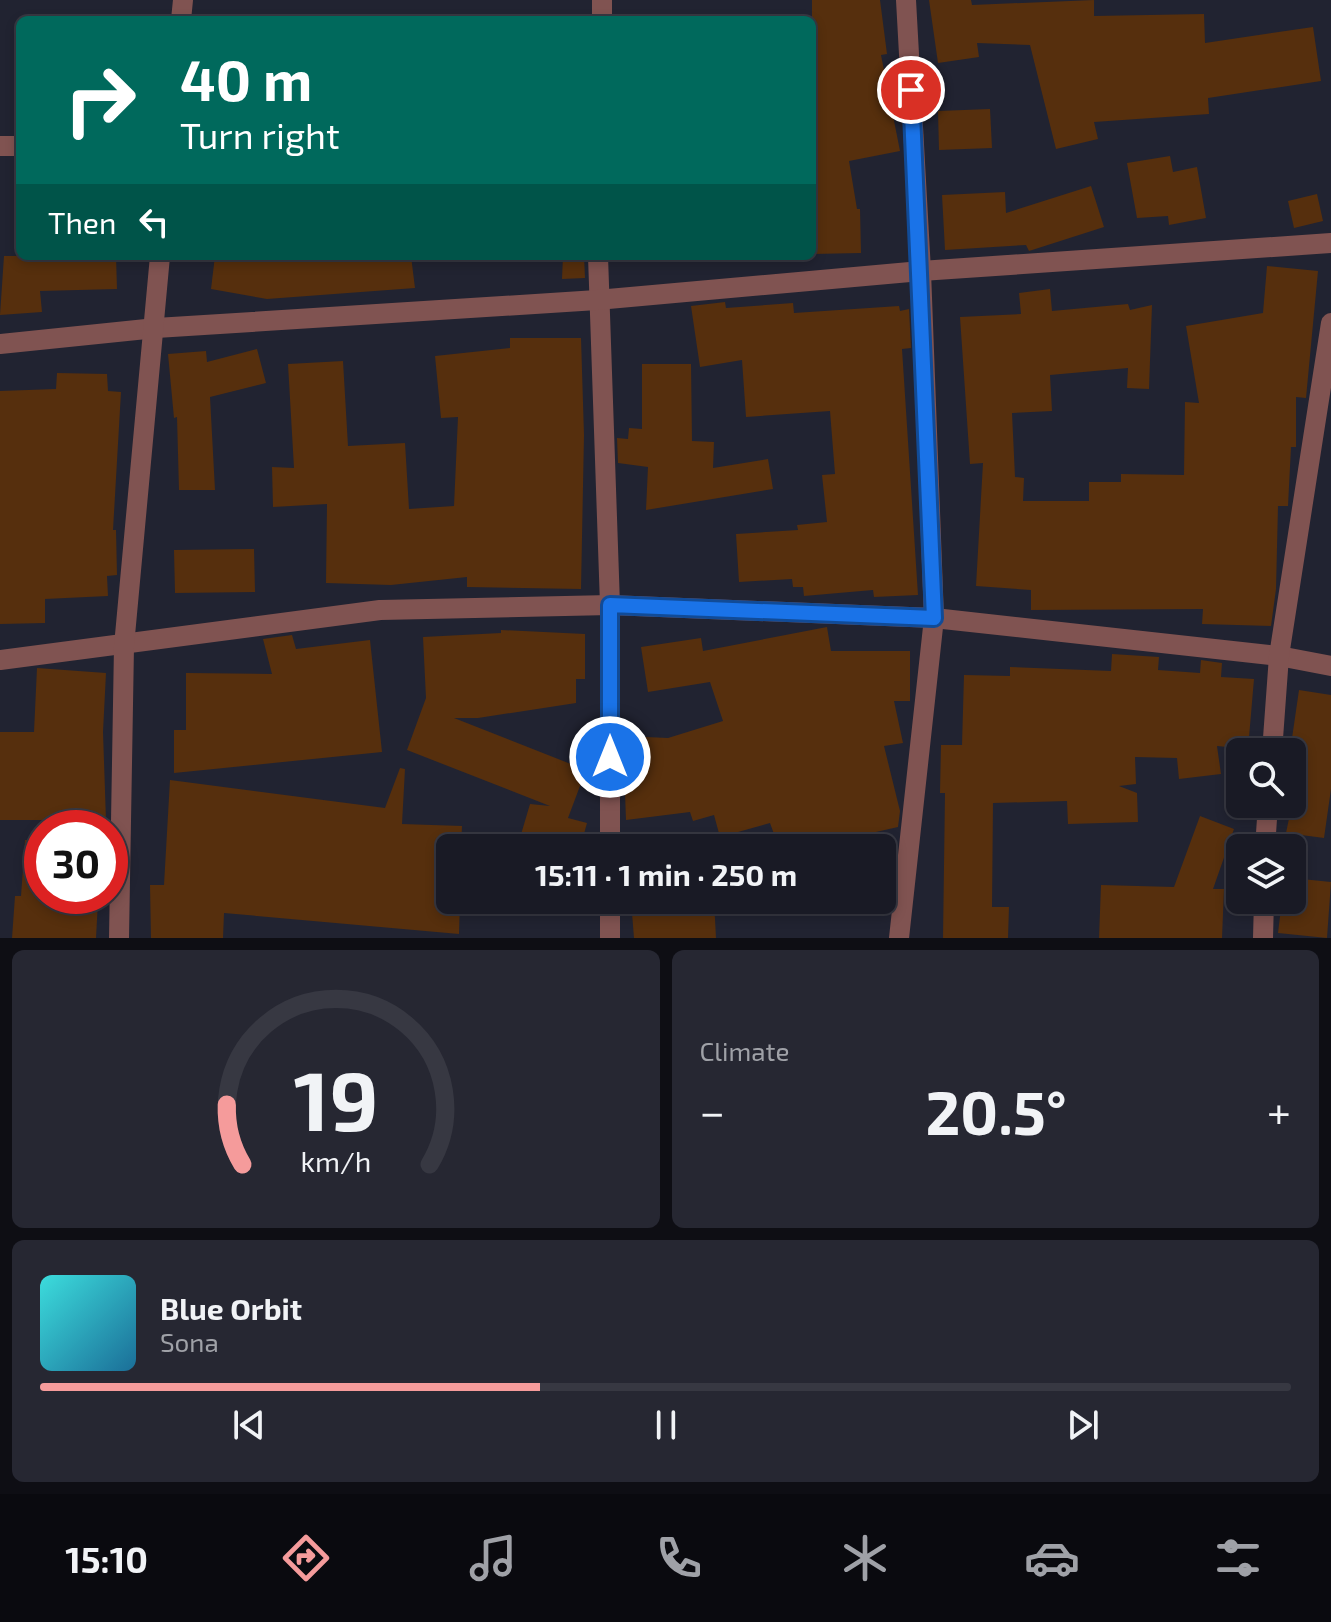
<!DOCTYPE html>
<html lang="en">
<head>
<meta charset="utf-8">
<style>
	:root { --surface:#191a25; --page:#262732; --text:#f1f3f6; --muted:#9fa1a7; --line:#373842; --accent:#f59b9b }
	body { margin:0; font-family:"Exo 2",sans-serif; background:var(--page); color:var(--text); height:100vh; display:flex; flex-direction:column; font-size:30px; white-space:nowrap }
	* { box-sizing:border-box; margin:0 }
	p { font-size:26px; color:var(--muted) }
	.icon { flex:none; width:44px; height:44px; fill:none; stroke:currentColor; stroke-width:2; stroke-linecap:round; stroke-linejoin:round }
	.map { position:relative; height:938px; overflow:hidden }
	.panel { display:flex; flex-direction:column; gap:12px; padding:12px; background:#0e0e14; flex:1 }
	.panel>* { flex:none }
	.guide { position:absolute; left:16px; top:16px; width:800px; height:244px; border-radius:12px; box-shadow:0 4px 12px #0003,0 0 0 2px var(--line); background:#00695c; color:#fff; overflow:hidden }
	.fabs { position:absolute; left:1226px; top:738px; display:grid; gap:16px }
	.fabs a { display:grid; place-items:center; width:80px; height:80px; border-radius:12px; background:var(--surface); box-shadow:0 4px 12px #0003,0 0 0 2px var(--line); font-size:40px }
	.speed { position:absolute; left:24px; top:810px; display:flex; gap:16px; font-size:40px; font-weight:700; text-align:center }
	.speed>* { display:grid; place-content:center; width:104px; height:104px; border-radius:50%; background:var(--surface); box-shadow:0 4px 12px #0003,0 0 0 2px var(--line); line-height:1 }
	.speed .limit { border:12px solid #d22; background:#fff; color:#111 }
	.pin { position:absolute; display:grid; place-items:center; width:68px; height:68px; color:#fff; margin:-34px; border:4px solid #fff; border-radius:50%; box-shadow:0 2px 8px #0007 }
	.me { position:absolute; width:88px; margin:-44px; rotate:0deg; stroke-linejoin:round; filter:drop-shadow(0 0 6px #0008) }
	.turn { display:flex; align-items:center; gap:28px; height:168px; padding:0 32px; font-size:36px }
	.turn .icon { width:104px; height:104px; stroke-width:2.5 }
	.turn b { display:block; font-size:56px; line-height:68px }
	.then { display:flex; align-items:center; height:76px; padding:0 32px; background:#0003; gap:16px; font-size:30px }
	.big { font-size:60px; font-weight:700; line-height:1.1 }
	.panel .card { flex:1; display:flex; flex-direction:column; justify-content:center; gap:12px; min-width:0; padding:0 28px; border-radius:12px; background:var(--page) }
	.panel .dial { align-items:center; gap:0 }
	.dial svg { height:208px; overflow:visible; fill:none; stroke:var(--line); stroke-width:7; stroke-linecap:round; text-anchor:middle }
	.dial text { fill:var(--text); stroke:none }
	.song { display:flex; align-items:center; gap:24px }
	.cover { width:96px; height:96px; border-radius:12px; background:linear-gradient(135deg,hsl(180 70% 55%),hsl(200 70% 35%)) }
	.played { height:8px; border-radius:4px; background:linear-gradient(90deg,var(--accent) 40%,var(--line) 40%) }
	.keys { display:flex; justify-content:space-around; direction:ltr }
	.heat { display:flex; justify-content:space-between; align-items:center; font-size:44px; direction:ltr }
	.panel .tiles { flex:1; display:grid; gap:12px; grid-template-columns:1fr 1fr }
	.card:last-child { grid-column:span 2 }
	.trip { position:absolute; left:436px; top:834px; width:460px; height:80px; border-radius:12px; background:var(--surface); box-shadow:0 4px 12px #0003,0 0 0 2px var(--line); font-weight:700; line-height:80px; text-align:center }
	.menu { display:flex; height:128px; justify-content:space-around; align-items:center; background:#0a0a0f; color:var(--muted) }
	.menu .icon { width:56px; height:56px }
	.menu .on { color:var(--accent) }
	.menu b { font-size:36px; color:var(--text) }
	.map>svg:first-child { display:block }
	.building { fill:#562f0d }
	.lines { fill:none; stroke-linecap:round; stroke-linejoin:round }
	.minor { stroke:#805351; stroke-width:20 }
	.route-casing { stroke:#114b97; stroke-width:20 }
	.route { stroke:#1a73e8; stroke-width:14 }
</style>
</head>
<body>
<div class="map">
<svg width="1331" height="938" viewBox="0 0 1331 938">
	<rect width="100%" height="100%" fill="#212331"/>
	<g class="building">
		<path d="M812 0H880L887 54 881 55 900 151 849 161 857 209H860L861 253 812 254Z"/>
		<path d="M929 0H971L972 5 1094 0V16L1204 14 1205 43 1313 27 1321 81 1208 98 1209 114 1094 122 1098 139 1056 149 1030 45 977 43 979 57 938 63Z"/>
		<path d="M990 109 992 148 939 150 938 111Z"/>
		<path d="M1170 156 1173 172 1197 167 1206 218 1169 225 1168 216 1137 218 1127 163Z"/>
		<path d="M1091 186 1104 227 1029 251 1026 245 945 250 942 195 1005 192 1006 213Z"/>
		<path d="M1317 194 1323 221 1294 228 1288 201Z"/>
		<path d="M4 256H116L117 289 40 291 42 312 0 315Z"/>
		<path d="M215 256H411L415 288 267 299 211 289Z"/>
		<path d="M563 256H584L585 278 562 279Z"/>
		<path d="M1267 266 1318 271 1306 398 1296 397V447H1291L1288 506H1278L1276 589 1271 626 1202 624 1203 609 1031 610V590L976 586 983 463 970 464 960 317 1021 314 1019 293 1050 289 1052 311 1128 304 1130 310 1152 305 1149 389 1127 388 1128 368 1050 375 1052 411 1012 413 1015 477 1024 478 1023 501H1089V482H1121V474L1184 475 1185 402 1199 403 1186 326 1263 313Z"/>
		<path d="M725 302 726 308 793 303 794 313 899 306 900 311 909 309 911 348 902 349 918 595 874 597 873 590 804 596 803 587H793L792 579 739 582 736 534 798 530 797 525 827 522 822 475 835 474 830 411 746 417 742 360 700 367 691 306Z"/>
		<path d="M510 338H581L584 435 581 589 467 587V577L391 585 326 583 327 504 273 507 272 467 294 468 288 364 343 361 348 446 405 443 409 509 454 506 458 417 441 418 435 356 510 348Z"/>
		<path d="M257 349 266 383 210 397 215 490H179L177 417 174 418 168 354 206 351 207 362Z"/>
		<path d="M642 364H691L692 441 714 442 713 468 768 459 773 489 646 510 648 467 618 463 617 438 628 439 629 428 642 429Z"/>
		<path d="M57 373 107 374 108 391 121 392 113 530H116L117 575 107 576 108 596 45 599V623L0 624V391L56 389Z"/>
		<path d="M254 549 255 592 175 593 174 550Z"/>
		<path d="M827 627 831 651H910V701H894L903 743 884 746 900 811 898 827 805 848 802 837 778 845 770 823 720 837 714 815 693 821 690 812 626 820 623 736 668 738 723 721 710 682 648 692 641 647 701 638 703 651Z"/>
		<path d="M501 630 585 634V679H576V703L478 718H454L586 770 568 818 587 823 580 848H517L530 804 550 806 407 750 426 698 423 637 501 633Z"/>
		<path d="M292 635 296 649 370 640 382 752 174 773V730H186V673L272 674 263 639Z"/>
		<path d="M1112 654 1159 657 1158 670 1200 673 1201 660 1222 663 1221 677 1254 679 1248 749 1217 746 1221 774 1179 779 1177 758 1135 757 1136 784 1119 786 1137 793 1138 822 1068 824 1067 801 993 803 992 907H1009L1008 938H943L945 793H940L941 745H962L964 675 1010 676V667L1111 671Z"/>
		<path d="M37 668 106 673 103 732 106 820H0V732H34Z"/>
		<path d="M1299 690 1331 695V789L1324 838 1286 833 1292 804 1296 764 1292 763 1290 752Z"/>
		<path d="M400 768 405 769 402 824 462 826 461 848H450V900H460L459 934 224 913 223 938H151L150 885H164L170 780 385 808Z"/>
		<path d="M1200 816 1234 829 1213 889H1224L1222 938H1099L1101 885 1174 887Z"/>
		<path d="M25 840H42V897L98 901 96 938H12L15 896H21Z"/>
		<path d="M1292 878 1331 882 1327 938 1278 933 1282 900H1292Z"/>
		<path d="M631 900H714L716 938H634Z"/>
	</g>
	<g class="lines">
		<g class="minor">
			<path d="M181 20 183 0"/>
			<path d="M602 20V0"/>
			<path d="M0 146H20"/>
			<path d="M598 256 610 605V848"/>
			<path d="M0 344 156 328 597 300 921 271 1331 243"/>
			<path d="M0 660 380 610 610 605 934 618 1279 656 1331 666"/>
			<path d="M1272 752 1279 656 1331 323"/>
			<path d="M1265 848 1268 804"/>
			<path d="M610 900V938"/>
			<path d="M119 938 124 646 160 256"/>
			<path d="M899 938 934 618 921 271 906 0"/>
			<path d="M1263 938 1264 900"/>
		</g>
	</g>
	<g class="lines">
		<g class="route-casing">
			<path id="route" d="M610 757V605L934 618 911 90"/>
		</g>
		<use href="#route" class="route"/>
	</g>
</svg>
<div class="fabs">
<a><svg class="icon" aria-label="search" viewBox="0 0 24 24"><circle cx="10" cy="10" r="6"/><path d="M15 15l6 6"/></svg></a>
<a><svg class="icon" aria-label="layers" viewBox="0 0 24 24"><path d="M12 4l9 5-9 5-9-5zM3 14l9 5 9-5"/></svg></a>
</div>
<div class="speed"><div class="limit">30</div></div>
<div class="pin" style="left:911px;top:90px;background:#d93025"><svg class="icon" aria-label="arrive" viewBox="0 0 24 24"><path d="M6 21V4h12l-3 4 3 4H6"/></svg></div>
<svg class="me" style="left:610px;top:757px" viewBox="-20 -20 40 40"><circle r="17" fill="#1a73e8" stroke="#fff" stroke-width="3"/><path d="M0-11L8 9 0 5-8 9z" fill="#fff"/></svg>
<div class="trip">15:11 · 1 min · 250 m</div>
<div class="guide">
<div class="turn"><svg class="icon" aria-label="right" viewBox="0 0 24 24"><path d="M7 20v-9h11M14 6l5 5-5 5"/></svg><div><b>40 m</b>Turn right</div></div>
<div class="then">Then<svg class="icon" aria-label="left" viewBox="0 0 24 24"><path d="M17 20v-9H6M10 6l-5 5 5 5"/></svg></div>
</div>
</div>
<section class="panel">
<div class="tiles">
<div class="card dial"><svg viewBox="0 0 100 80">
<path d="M14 69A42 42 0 1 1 86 69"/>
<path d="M14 69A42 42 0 0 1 8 46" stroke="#f59b9b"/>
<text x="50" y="56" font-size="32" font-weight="700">19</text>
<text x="50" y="72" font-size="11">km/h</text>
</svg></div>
<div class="card"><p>Climate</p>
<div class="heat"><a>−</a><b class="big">20.5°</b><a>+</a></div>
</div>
<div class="card">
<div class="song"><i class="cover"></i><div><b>Blue Orbit</b><p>Sona</p></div></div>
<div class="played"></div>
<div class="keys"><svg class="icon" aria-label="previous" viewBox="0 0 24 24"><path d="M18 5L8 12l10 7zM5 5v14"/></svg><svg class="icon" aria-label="pause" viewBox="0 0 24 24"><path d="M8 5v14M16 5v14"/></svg><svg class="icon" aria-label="next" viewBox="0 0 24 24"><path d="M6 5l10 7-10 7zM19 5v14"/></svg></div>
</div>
</div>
</section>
<nav class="menu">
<b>15:10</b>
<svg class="icon on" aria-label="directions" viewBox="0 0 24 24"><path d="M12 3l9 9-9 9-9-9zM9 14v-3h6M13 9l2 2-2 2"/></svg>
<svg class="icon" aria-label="music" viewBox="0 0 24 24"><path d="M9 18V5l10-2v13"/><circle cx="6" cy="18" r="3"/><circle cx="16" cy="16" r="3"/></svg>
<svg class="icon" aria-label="phone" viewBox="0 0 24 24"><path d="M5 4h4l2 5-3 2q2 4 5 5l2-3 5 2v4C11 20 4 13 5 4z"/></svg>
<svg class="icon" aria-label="climate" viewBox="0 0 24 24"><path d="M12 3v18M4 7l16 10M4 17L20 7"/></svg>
<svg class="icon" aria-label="car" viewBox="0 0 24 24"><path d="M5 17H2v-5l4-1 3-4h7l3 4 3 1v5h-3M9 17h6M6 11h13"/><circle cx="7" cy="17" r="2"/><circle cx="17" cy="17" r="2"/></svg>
<svg class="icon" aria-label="filters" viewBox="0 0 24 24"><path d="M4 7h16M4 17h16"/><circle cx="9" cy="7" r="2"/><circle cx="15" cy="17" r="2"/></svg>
</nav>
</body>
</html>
